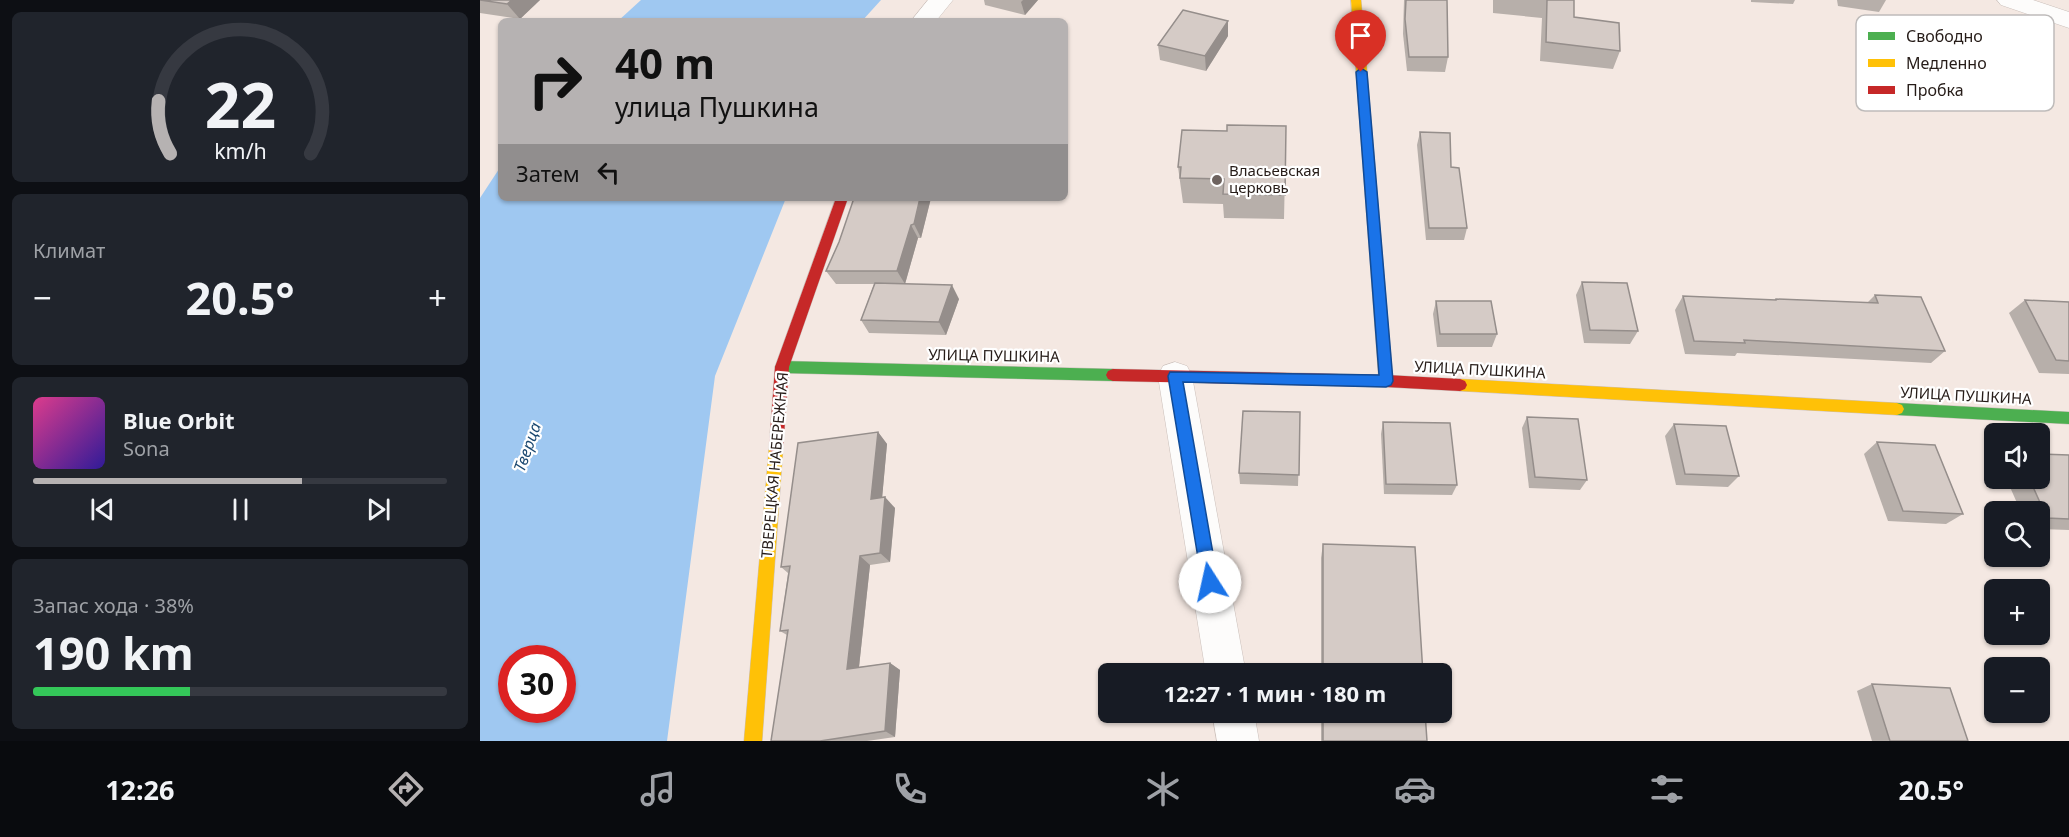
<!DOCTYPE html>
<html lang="ru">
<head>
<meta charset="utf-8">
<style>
	:root { --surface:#171b24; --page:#20242c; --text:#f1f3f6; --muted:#9ea1a6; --line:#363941; --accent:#b6b2b2 }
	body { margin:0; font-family:"Noto Sans",sans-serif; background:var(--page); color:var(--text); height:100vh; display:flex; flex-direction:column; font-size:22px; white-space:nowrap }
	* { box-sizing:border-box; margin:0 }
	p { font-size:20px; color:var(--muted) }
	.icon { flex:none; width:33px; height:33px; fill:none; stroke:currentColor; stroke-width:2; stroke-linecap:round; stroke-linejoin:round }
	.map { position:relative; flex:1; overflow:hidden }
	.sheet { display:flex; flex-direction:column; gap:12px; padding:12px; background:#0d0f14; width:480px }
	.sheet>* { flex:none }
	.top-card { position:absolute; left:18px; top:18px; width:570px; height:183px; border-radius:9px; box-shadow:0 2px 4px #0004; background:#b6b2b2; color:#111; overflow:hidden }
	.tools { position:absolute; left:1504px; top:423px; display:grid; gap:12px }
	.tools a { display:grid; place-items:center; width:66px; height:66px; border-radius:9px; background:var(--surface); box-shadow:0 2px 4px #0004; font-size:30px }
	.speed { position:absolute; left:18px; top:645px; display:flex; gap:12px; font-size:30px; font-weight:700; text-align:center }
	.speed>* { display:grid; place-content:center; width:78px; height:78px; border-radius:50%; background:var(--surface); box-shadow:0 2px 4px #0004; line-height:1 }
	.speed .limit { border:9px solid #d22; background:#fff; color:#111 }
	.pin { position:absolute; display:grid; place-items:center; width:51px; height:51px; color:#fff; margin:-62px -26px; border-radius:50% 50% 50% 0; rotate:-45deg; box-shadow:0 0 6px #0007 }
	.pin .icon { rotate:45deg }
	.me { position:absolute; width:66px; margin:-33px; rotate:350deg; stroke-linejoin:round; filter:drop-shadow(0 0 4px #0008) }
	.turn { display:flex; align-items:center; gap:21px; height:126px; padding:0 18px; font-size:27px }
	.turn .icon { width:78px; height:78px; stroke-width:2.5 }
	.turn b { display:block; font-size:42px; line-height:51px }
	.then { display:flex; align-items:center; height:57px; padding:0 18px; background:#0003; gap:12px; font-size:22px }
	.big { font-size:45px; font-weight:700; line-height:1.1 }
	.sheet .widget { flex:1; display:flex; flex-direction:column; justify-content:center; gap:9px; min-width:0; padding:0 21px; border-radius:9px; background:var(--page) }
	.sheet .dial { align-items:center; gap:0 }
	.dial svg { height:156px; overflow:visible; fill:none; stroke:var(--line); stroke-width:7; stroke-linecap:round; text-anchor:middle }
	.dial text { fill:var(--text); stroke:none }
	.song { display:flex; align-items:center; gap:18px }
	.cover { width:72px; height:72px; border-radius:9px; background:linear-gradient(135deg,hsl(330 70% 55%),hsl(250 70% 35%)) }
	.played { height:6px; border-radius:3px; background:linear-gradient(90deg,var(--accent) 65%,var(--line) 65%) }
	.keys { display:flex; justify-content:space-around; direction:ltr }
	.heat { display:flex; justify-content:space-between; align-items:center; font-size:33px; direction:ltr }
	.charge { height:9px; border-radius:4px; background:linear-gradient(90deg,#34c759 38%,var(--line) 0) }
	.trip { position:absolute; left:618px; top:663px; width:354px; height:60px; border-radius:9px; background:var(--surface); box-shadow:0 2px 4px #0004; font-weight:700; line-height:60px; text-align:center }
	.dock { display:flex; height:96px; justify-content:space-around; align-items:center; background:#090b0e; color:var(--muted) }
	.dock .icon { width:42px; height:42px }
	.dock .on { color:var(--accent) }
	.dock b { font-size:27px; color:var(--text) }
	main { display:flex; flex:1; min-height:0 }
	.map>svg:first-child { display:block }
	.water { fill:#9fc8f1; fill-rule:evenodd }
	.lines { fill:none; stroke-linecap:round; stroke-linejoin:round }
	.street-casing { stroke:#cabfba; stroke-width:1 }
	.fast-casing { stroke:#cabfba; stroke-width:1 }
	.slow-casing { stroke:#cabfba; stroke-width:1 }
	.jam-casing { stroke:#cabfba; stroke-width:1 }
	.street { fill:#fdfcfb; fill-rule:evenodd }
	.fast { fill:#4caf50; fill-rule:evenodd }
	.slow { fill:#ffc107; fill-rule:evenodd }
	.jam { fill:#c62828; fill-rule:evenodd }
	.wall { fill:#b7afaa }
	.shaded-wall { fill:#958e8b }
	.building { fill:#d5cbc6; stroke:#958e8b; stroke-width:1.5 }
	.route { fill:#1a73e8; stroke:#114b97; stroke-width:1.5 }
	.poi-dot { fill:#6e635f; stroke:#fff; stroke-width:2 }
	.labels { text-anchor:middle; stroke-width:4.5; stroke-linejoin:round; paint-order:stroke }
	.poi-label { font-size:15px; fill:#261c18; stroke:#fff; text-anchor:start }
	.street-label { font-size:15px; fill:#261c18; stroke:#fff }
	.water-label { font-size:16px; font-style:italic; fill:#1a4870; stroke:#fff }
	.key { fill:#fff; stroke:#bebbba; stroke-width:1.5 }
	.key-label { font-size:16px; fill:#261c18 }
</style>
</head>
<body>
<main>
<section class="sheet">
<div class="widget dial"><svg viewBox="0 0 100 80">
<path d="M14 69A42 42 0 1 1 86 69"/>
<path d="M14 69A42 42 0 0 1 8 42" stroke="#b6b2b2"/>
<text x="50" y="56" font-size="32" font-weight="700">22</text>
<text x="50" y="72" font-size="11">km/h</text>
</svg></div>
<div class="widget"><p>Климат</p>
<div class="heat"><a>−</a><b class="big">20.5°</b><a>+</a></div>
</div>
<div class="widget">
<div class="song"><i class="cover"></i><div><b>Blue Orbit</b><p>Sona</p></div></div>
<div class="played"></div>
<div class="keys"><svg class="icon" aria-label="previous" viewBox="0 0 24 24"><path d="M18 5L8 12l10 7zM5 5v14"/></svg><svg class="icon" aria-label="pause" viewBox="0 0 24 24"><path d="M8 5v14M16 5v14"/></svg><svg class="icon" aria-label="next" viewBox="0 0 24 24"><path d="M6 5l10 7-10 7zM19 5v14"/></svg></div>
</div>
<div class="widget"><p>Запас хода · 38%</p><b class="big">190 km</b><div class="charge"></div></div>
</section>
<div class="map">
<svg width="1589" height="741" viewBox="0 0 1589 741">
	<rect width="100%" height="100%" fill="#f4e8e2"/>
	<g class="water">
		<path d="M161 0H401L382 21H138Z"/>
		<path d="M21 166V198H306L235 376 187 741H0V198ZM32 658H82V710H32Z"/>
	</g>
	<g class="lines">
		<g class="street-casing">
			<g id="street">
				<path d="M448 0H473L456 21H431Z"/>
				<path d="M1517 0H1553L1589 12V28L1521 5Z"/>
				<path d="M695 362 707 366 712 376 766 674H726L678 376 683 366Z"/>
				<path d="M732 712H774L779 741H737Z"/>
			</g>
		</g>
		<g class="fast-casing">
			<g id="fast">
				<path d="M302 361 633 369 638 371 640 375 638 379 633 381 302 373 297 371 295 367 297 363Z"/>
				<path d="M1417 403 1589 412V424L1417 415 1412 413 1410 409 1412 405Z"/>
			</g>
		</g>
		<g class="slow-casing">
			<g id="slow">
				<path d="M871 0H881L913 381 911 385H901L899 381Z"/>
				<path d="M980 379 1417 403 1422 405 1424 409 1422 413 1417 415 980 391 975 389 973 385 975 381Z"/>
				<path d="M296 442 301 444 303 448 282 741H264L289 448 291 444Z"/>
			</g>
		</g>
		<g class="jam-casing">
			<g id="jam">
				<path d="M356 198H368L309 367 303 448 301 452 296 454 291 452 289 448 295 367Z"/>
				<path d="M633 369 906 375 980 379 985 381 987 385 985 389 980 391 906 387 633 381 628 379 626 375 628 371Z"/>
			</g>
		</g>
		<use href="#street" class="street"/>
		<use href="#fast" class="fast"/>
		<use href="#slow" class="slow"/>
		<use href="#jam" class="jam"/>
	</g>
	<g class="wall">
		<path d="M0 0H60L40 19 0 13Z"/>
		<path d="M504 0H558L545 15 505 5Z"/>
		<path d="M924 0H967L968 57 965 72 927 71 923 34Z"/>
		<path d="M1013 0H1094V17L1140 51 1133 69 1060 61 1062 18 1013 13Z"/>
		<path d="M1271 0H1315L1313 4 1271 2Z"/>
		<path d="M1357 0H1406L1399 12 1358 6Z"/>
		<path d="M748 36 726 71 680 60 678 45Z"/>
		<path d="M806 126 804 219 744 218 743 204 703 203 698 167 747 131Z"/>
		<path d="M940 132 971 167 987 228 984 240H946L937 145Z"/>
		<path d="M374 198H451L441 238H438L425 284 479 299 466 335 389 333 381 320 394 284H356L346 271 359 242Z"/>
		<path d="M1102 282 1158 331 1150 344 1104 343 1096 295Z"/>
		<path d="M1395 295 1465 351 1451 363 1257 353 1255 356 1205 354 1195 310 1203 296 1294 300 1296 299 1387 303Z"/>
		<path d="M1545 300 1589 302V374L1559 373 1529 313Z"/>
		<path d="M956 301 1017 334 1012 347H957L953 314Z"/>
		<path d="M820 412 818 486 760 484 759 473Z"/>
		<path d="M1047 417 1107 480 1100 490 1049 488 1042 428Z"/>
		<path d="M903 422 977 485 972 495 904 494 901 434Z"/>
		<path d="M1194 424 1259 476 1248 487 1196 485 1185 436Z"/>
		<path d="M398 432 407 444 402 498 415 508 410 562 390 565 379 667 410 663 420 670 415 737 387 741H291L307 635 300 631 308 573 301 567Z"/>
		<path d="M1397 442 1483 514 1466 524 1408 521 1384 454Z"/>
		<path d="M1589 455V530L1560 529V512H1541L1526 478H1560Z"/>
		<path d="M843 544 943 674H841V558Z"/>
		<path d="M1392 684 1488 741H1392L1377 691Z"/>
		<path d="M841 712H945L947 741H841Z"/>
	</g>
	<g class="shaded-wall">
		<path d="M32 0H60L40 19 27 4Z"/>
		<path d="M543 0H558L545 15 541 2Z"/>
		<path d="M748 21V36L726 71 725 56Z"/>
		<path d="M440 198H451L441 238 434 224Z"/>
		<path d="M431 225 438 238 425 284 417 271Z"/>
		<path d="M472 285 479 299 466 335 459 322Z"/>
		<path d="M398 432 407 444 401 510 391 499Z"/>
		<path d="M405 497 415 508 410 562 400 553Z"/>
		<path d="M380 556 390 565 378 676 367 669Z"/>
		<path d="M410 663 420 670 415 737 405 731Z"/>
	</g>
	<g class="building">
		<path d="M0 0H32L27 4Z"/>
		<path d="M926 0H967L968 57H929L925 19Z"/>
		<path d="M1067 0H1094V17L1139 23 1140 51 1066 42Z"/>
		<path d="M703 10 748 21 725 56 678 45Z"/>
		<path d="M747 125 806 126 805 195 743 194 744 179 700 178 701 167H698L702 130 747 131Z"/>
		<path d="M940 132 970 133 971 167 979 168 987 228H949Z"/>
		<path d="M374 198H440L434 224 431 225 417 271H346L359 242Z"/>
		<path d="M1102 282 1147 283 1158 331 1110 330Z"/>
		<path d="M395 283 472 285 459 322 381 320Z"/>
		<path d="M1395 295 1441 297 1465 351 1264 340 1265 343 1214 341 1203 296 1296 300V299L1398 303Z"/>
		<path d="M1545 300 1589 302V361L1576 360Z"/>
		<path d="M956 301H1011L1017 334H960Z"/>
		<path d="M763 411 820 412 819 475 759 473Z"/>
		<path d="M1047 417 1098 419 1107 480 1055 477Z"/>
		<path d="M903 422 970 423 977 485 906 484Z"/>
		<path d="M1194 424 1246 426 1259 476 1205 474Z"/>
		<path d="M398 432 391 499 405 497 400 553 380 556 367 669 410 663 405 731 340 741H291L308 630 300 631 310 566 301 567 318 443Z"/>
		<path d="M1397 442 1455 445 1483 514 1423 511Z"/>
		<path d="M1560 454 1589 455V519L1567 518 1549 478H1560Z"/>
		<path d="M843 544 935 547 943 674H843Z"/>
		<path d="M1392 684 1470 688 1488 741H1410Z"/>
		<path d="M843 712H945L947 741H843Z"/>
	</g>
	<path class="route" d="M881 68 887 72 913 381 911 385 906 387 703 382 738 582 736 587 730 590 725 587 722 582 688 376 690 372 899 375 876 72Z"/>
	<circle class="poi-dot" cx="737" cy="180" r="6"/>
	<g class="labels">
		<g class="poi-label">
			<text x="749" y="176">Власьевская<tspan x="749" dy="17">церковь</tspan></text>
		</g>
		<g class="street-label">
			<text transform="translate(514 356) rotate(1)" y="5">УЛИЦА ПУШКИНА</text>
			<text transform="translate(1000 370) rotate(3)" y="5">УЛИЦА ПУШКИНА</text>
			<text transform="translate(1486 396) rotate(3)" y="5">УЛИЦА ПУШКИНА</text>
			<text transform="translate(295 465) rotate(-85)" y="5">ТВЕРЕЦКАЯ НАБЕРЕЖНАЯ</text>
		</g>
		<g class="water-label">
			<text transform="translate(47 447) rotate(-70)" y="6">Тверца</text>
		</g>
	</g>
	<rect x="1376" y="15" width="198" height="96" rx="9" class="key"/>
	<rect x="1388" y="32" width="27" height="8" fill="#4caf50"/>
	<rect x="1388" y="59" width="27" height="8" fill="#ffc107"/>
	<rect x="1388" y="86" width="27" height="8" fill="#c62828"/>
	<g class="key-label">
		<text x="1426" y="42">Свободно</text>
		<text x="1426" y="69">Медленно</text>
		<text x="1426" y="96">Пробка</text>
	</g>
</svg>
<div class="tools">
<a><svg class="icon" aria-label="sound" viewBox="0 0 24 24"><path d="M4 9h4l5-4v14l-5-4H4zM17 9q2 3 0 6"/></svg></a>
<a><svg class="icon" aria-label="search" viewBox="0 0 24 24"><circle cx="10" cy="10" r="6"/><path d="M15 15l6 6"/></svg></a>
<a>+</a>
<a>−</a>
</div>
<div class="speed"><div class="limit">30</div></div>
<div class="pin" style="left:881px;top:72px;background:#d93025"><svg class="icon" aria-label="arrive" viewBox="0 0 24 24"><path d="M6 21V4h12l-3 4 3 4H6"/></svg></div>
<svg class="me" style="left:730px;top:582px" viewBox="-20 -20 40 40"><circle r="19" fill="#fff"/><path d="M0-13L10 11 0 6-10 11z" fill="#1a73e8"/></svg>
<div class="trip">12:27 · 1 мин · 180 m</div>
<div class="top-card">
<div class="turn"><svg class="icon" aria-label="right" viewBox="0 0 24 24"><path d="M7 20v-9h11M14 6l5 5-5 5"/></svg><div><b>40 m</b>улица Пушкина</div></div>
<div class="then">Затем<svg class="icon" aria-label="left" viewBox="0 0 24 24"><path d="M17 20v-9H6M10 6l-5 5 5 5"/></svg></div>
</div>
</div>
</main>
<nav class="dock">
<b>12:26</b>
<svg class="icon on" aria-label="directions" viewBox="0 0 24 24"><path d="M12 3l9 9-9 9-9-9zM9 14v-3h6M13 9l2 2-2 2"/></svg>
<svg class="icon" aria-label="music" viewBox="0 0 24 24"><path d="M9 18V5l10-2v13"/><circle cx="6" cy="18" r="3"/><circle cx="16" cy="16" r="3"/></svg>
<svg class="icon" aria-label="phone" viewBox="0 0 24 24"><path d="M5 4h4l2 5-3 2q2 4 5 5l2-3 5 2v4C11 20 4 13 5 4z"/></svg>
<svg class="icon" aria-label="climate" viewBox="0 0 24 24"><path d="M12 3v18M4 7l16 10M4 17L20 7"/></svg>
<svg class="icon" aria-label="car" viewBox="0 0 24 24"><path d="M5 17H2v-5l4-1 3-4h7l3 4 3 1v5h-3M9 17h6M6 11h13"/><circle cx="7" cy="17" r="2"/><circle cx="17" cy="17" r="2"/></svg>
<svg class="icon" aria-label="filters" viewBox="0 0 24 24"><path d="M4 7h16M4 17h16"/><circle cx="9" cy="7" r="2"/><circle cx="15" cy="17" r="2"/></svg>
<b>20.5°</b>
</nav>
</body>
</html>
